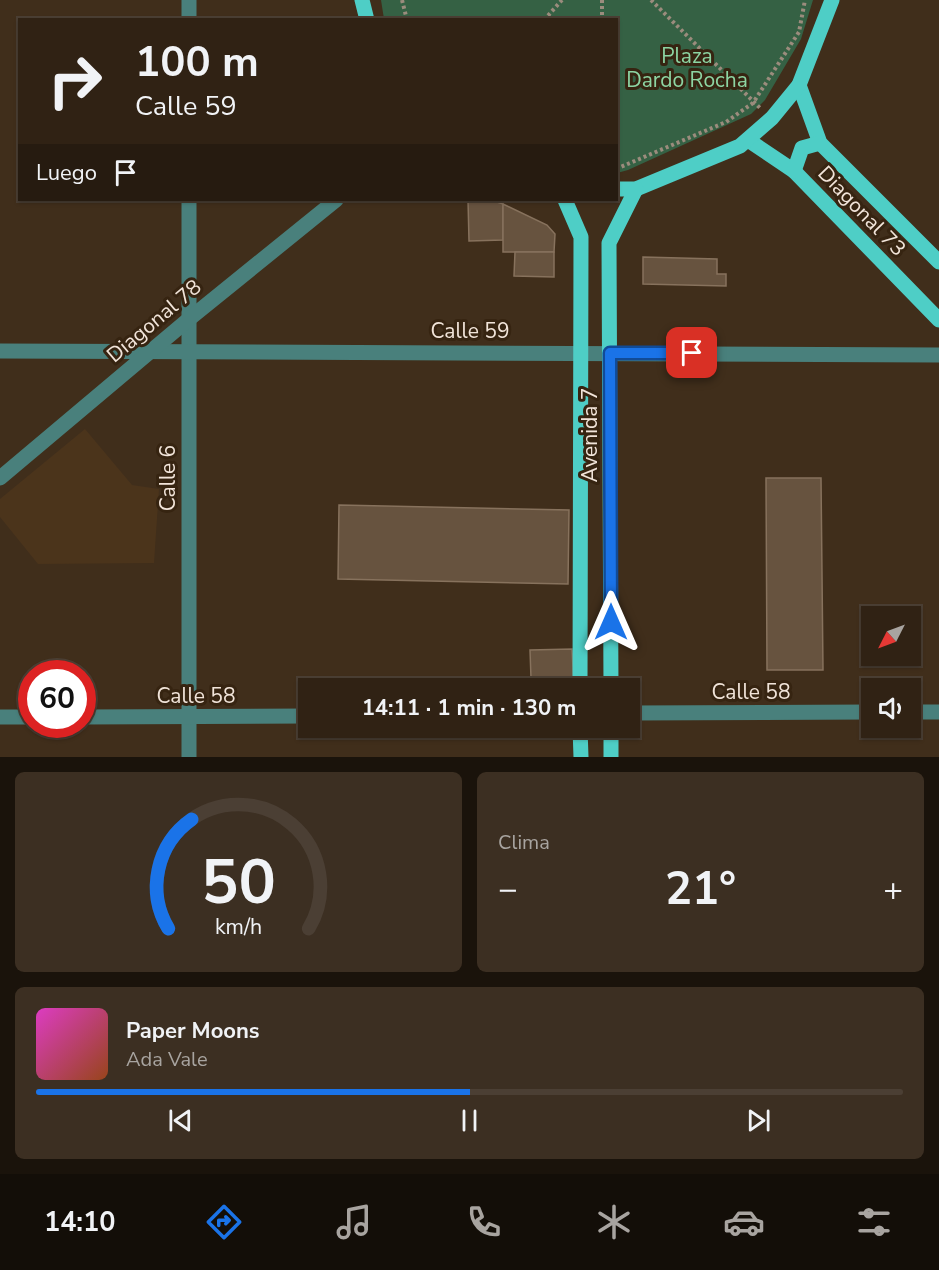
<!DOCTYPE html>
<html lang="es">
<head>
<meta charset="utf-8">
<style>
	:root { --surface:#302214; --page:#3c2f22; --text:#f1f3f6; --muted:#a8a4a0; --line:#4b3f34; --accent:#1a73e8 }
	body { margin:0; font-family:"Nunito Sans",sans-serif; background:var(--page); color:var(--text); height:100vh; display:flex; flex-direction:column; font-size:22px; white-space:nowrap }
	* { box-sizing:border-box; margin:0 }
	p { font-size:20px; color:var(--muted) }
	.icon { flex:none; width:33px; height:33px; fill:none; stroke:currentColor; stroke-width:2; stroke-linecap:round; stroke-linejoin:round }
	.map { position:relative; height:757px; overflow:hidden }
	.drawer { display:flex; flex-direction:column; gap:15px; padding:15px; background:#1a130b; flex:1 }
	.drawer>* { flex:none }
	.top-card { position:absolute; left:18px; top:18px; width:600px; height:183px; border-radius:0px; box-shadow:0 2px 4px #0004,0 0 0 2px var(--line); background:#302214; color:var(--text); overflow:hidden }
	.needle { width:39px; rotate:228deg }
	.buttons { position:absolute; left:861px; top:606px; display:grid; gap:12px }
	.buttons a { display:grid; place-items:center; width:60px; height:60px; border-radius:0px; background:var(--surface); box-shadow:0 2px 4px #0004,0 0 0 2px var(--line); font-size:30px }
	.speed { position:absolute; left:18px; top:660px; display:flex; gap:12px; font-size:30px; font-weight:700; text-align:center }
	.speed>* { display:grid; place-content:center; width:78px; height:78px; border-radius:50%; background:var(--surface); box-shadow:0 2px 4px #0004,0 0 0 2px var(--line); line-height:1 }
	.speed .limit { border:9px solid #d22; background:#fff; color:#111 }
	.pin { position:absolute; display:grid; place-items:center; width:51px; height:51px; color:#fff; margin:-26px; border-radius:12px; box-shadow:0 3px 9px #0006 }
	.me { position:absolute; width:66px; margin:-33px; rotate:0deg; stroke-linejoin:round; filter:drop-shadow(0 0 4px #0008) }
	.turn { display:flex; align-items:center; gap:21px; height:126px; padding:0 18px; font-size:27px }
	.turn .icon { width:78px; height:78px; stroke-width:2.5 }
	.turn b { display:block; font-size:42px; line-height:51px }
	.then { display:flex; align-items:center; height:57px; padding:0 18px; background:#0003; gap:12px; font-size:22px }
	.big { font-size:45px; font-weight:700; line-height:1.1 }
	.drawer .card { flex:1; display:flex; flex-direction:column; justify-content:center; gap:9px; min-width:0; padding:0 21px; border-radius:9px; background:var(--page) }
	.drawer .dial { align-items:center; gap:0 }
	.dial svg { height:156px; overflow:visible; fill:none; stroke:var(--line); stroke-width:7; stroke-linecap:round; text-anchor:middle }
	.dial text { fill:var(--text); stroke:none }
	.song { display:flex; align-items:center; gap:18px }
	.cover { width:72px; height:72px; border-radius:9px; background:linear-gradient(135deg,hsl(310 70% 55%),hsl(20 70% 35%)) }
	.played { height:6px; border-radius:3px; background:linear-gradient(90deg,var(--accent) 50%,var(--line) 50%) }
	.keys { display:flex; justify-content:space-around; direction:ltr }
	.heat { display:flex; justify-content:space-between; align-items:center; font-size:33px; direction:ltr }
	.drawer .tiles { flex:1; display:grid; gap:15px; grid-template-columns:1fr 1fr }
	.card:last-child { grid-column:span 2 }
	.trip { position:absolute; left:298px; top:678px; width:342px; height:60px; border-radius:0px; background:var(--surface); box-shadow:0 2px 4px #0004,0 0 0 2px var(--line); font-weight:700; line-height:60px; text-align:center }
	.dock { display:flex; height:96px; justify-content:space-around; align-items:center; background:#130e08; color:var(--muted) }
	.dock .icon { width:42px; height:42px }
	.dock .current { color:var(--accent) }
	.dock b { font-size:27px; color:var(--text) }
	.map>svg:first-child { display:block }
	.built { fill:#4b341b }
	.green { fill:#356144 }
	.building { fill:#67533f; stroke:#87725d; stroke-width:1.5 }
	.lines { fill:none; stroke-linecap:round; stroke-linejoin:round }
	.path { stroke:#9b8c7d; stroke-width:4; stroke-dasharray:3 3; stroke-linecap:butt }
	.minor { stroke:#49807c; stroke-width:15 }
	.major { stroke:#4ecec6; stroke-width:15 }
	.route-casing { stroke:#114b97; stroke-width:15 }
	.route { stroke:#1a73e8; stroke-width:10 }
	.labels { text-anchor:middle; stroke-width:6; stroke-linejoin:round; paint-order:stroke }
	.park-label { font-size:21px; fill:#8dd5a3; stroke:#362411 }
	.street-label { font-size:21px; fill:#f1e4d9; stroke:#362411 }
</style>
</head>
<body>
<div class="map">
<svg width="939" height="757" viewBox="0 0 939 757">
	<rect width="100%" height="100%" fill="#402e1b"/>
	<path class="built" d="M85 429 132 485 159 489 154 563 38 564 0 517V499Z"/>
	<path class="green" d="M381 0H813L801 39 765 100 751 114 628 170 617 173 616 20 384 19Z"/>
	<g class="building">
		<path d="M468 200H491L503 204V240L469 241Z"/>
		<path d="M503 204 547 225 555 234 554 252H503Z"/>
		<path d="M515 252H554V277L514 276Z"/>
		<path d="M643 257 717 259V274H726V286L643 284Z"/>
		<path d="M766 478H821L823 670H767Z"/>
		<path d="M339 505 569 510 568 584 338 579Z"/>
		<path d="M572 649 574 688H509L508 679 531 678 530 650Z"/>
	</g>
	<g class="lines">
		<g class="path">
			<path d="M402 0 407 20"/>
			<path d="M602 0V20"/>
			<path d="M651 0 761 109"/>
			<path d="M544 20 562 0"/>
			<path d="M616 169 726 122 753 103 799 32 805 0"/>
		</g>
		<g class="minor">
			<path d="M189 20V0"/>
			<path d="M189 200V757"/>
			<path d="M0 351 939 355"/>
			<path d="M0 478 189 319 336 200"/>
			<path d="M910 712H939"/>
			<path d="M630 713 872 712"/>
			<path d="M0 717H32"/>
			<path d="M82 717 309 716"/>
		</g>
		<g class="major">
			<path d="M362 0 367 20"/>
			<path d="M799 85 820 143 939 262"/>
			<path d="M748 140 794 171 939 320"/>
			<path d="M794 171 802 148 820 143"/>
			<path d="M616 189H636L740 146 772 118 799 85 832 0"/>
			<path d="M565 200 581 237 580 688"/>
			<path d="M611 688 609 243 636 189"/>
			<path d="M580 728 581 757"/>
			<path d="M611 757V728"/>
		</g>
	</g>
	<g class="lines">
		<g class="route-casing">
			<path id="route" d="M611 622 610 353H692"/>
		</g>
		<use href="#route" class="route"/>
	</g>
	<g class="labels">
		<g class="park-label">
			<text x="687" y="63">Plaza<tspan x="687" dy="24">Dardo Rocha</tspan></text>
		</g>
		<g class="street-label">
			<text transform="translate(862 211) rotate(46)" y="7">Diagonal 73</text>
			<text transform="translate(154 321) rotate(-40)" y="7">Diagonal 78</text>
			<text x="470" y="338">Calle 59</text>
			<text transform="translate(590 435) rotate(-90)" y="7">Avenida 7</text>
			<text transform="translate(168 478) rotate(-90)" y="7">Calle 6</text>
			<text x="751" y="699">Calle 58</text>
			<text x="196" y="703">Calle 58</text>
		</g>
	</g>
</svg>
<div class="buttons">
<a><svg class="needle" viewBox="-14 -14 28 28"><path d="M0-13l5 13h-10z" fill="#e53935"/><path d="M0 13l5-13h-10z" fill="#a8a4a0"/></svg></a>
<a><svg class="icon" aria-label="sound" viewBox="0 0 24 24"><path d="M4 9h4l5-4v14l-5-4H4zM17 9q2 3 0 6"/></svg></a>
</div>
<div class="speed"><div class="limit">60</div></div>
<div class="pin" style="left:692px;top:353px;background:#d93025"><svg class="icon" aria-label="arrive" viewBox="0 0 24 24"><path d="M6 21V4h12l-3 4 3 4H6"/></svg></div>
<svg class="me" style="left:611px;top:622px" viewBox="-20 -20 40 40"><path d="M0-17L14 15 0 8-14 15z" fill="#1a73e8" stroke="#fff" stroke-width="4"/></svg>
<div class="trip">14:11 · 1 min · 130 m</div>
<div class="top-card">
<div class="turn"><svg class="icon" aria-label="right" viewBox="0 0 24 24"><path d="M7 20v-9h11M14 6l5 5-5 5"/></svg><div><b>100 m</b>Calle 59</div></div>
<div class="then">Luego<svg class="icon" aria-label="arrive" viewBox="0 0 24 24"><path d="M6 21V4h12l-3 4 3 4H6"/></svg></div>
</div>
</div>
<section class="drawer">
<div class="tiles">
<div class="card dial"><svg viewBox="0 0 100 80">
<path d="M14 69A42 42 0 1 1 86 69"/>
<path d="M14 69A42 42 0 0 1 26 13" stroke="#1a73e8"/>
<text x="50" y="56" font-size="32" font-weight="700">50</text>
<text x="50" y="72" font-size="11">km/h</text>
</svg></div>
<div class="card"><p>Clima</p>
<div class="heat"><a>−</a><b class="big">21°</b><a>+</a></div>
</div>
<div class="card">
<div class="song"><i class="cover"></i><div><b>Paper Moons</b><p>Ada Vale</p></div></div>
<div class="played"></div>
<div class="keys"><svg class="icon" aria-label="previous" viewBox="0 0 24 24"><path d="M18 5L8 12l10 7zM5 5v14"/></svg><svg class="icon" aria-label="pause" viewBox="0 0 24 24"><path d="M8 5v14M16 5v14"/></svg><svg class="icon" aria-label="next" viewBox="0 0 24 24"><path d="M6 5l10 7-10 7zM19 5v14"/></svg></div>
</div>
</div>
</section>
<nav class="dock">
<b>14:10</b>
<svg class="icon current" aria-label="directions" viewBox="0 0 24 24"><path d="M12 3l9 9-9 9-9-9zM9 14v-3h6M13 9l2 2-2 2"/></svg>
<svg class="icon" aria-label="music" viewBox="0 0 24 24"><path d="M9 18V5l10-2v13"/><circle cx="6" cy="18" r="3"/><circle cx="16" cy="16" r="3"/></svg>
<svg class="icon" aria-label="phone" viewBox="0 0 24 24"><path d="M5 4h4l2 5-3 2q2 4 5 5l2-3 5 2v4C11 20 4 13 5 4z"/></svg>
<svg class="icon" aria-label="climate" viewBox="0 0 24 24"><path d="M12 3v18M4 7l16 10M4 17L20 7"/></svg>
<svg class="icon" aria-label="car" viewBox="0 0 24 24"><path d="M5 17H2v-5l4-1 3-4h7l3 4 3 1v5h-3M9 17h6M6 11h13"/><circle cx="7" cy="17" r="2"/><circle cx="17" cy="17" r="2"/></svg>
<svg class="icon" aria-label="filters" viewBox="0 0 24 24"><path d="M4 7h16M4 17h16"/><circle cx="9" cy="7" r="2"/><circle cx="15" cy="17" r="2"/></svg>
</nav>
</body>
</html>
